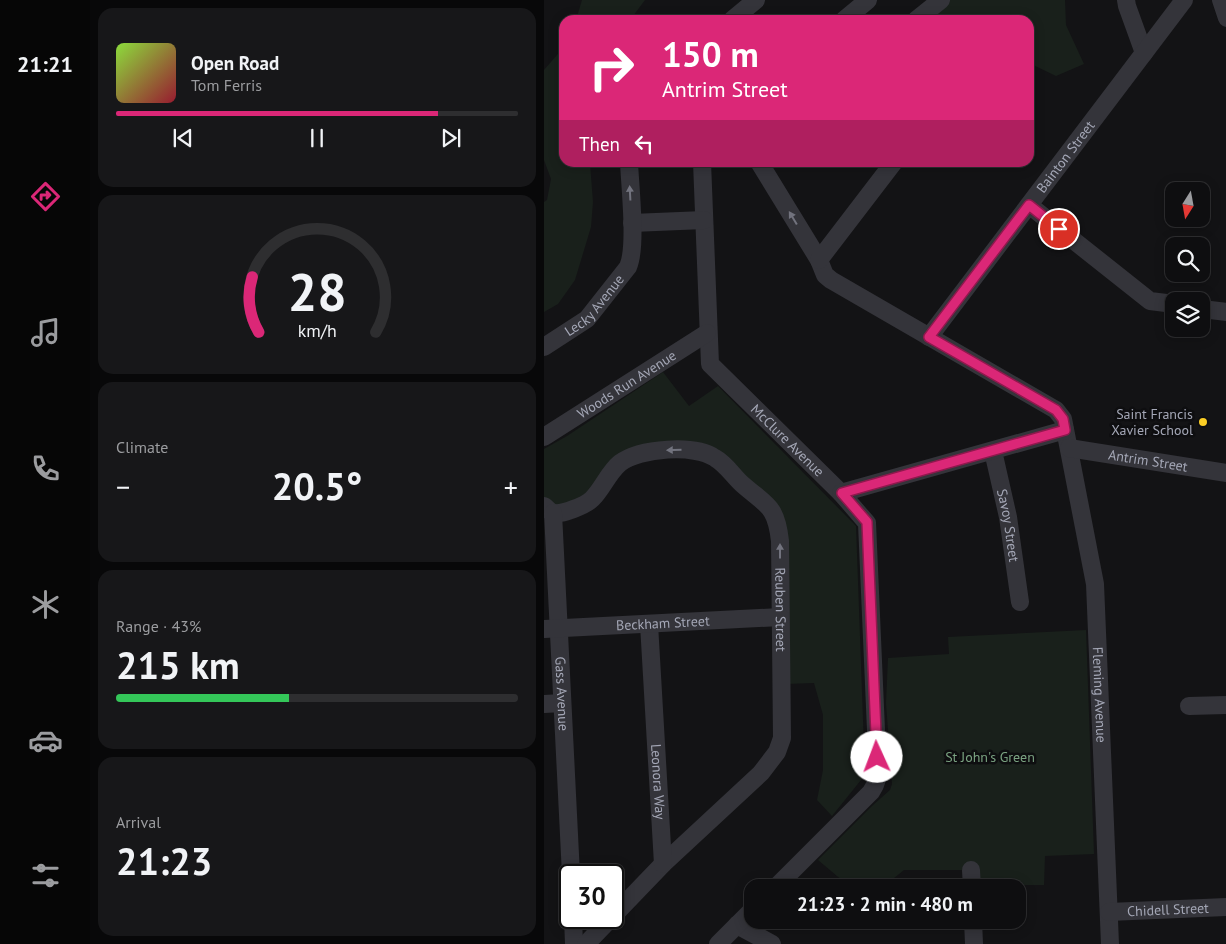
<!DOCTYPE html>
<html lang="en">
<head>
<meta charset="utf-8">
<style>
	:root { --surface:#0e0e10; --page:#171719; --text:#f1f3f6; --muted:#9b9c9f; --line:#2e2e30; --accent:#db2777 }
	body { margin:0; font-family:"PT Sans",sans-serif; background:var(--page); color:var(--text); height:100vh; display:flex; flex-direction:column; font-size:19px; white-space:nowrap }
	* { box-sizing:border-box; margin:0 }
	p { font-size:16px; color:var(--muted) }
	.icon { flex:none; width:28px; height:28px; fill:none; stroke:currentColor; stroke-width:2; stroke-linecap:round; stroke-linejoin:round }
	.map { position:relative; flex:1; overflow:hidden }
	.panel { display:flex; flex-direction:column; gap:8px; padding:8px; background:#080809; width:454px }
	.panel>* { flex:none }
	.top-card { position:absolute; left:15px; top:15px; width:475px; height:152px; border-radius:15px; box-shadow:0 2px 12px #0003,0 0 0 1px var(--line); background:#db2777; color:#fff; overflow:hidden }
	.needle { width:32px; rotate:191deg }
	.buttons { position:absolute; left:621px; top:182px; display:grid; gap:10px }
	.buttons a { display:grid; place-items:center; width:45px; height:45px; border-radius:10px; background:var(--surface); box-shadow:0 2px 12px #0003,0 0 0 1px var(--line); font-size:25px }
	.speed { position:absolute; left:15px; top:864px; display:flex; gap:10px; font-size:25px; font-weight:700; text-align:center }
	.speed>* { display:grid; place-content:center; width:65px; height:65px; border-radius:50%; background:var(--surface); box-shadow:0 2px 12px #0003,0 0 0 1px var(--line); line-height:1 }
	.speed .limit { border:2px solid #111; border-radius:8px; background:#fff; color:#111 }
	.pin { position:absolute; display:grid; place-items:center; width:42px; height:42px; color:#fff; margin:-21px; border:2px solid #fff; border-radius:50%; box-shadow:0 1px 5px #0007 }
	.me { position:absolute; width:55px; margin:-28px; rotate:358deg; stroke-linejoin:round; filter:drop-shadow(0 0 4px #0008) }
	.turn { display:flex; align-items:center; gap:18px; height:105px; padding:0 20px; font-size:22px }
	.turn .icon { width:65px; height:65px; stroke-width:2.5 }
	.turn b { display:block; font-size:35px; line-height:42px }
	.then { display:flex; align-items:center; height:48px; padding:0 20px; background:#0003; gap:10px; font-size:19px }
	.big { font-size:38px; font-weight:700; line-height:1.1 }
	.panel .card { flex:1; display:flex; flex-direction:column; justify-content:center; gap:8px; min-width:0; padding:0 18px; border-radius:15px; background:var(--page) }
	.panel .dial { align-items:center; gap:0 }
	.dial svg { height:130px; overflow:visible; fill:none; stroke:var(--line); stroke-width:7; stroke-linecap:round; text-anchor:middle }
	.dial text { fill:var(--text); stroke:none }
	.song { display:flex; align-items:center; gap:15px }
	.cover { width:60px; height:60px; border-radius:8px; background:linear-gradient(135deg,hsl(90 70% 55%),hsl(350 70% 35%)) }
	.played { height:5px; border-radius:2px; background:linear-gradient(90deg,var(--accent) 80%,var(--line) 80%) }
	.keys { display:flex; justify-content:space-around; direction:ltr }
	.heat { display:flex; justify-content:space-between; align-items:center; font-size:28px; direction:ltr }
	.charge { height:8px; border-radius:4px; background:linear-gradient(90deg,#34c759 43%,var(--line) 0) }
	.trip { position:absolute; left:200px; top:879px; width:282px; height:50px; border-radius:15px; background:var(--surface); box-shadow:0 2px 12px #0003,0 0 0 1px var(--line); font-weight:700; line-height:50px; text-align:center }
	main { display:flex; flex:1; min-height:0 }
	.menu { display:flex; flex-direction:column; width:90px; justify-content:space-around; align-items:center; background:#060606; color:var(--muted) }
	.menu .icon { width:35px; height:35px }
	.menu .active { color:var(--accent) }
	.menu b { font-size:22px; color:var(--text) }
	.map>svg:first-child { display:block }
	.green { fill:#19201b }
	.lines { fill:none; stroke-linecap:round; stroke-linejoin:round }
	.minor { stroke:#34343a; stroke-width:18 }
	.oneway { fill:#72737e }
	.route-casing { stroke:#8e194d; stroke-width:12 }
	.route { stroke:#db2777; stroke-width:9 }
	.poi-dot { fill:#fbce25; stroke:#0e0e10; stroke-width:2 }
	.labels { text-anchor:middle; stroke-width:5; stroke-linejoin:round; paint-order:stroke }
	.street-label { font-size:14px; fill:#a4a7b6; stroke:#0e0e10 }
	.poi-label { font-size:14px; fill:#a4a7b6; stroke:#0e0e10; text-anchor:end }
	.park-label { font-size:14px; fill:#7aa281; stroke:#0e0e10 }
</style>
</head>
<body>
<main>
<nav class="menu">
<b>21:21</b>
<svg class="icon active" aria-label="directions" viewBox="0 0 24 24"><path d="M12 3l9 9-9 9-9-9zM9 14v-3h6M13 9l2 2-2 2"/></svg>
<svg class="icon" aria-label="music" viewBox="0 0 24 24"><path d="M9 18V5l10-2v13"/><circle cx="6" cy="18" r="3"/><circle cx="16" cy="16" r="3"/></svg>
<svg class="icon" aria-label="phone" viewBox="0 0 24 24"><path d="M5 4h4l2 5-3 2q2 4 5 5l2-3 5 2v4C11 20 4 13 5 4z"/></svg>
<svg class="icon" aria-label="climate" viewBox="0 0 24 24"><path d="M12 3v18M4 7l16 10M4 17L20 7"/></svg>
<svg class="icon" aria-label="car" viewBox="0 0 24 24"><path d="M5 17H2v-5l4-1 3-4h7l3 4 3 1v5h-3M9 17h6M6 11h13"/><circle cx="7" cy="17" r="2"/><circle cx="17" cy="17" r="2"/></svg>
<svg class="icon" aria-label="filters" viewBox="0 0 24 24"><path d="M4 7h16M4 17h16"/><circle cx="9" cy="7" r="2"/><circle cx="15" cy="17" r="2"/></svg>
</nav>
<section class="panel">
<div class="card">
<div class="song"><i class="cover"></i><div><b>Open Road</b><p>Tom Ferris</p></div></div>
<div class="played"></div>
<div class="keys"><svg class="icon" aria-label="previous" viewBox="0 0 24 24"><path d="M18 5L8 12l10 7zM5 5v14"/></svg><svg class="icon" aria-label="pause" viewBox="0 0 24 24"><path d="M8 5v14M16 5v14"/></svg><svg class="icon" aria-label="next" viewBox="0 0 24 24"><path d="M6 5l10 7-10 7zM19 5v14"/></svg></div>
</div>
<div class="card dial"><svg viewBox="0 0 100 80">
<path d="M14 69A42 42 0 1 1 86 69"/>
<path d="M14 69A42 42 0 0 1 10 35" stroke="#db2777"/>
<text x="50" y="56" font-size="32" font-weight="700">28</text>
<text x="50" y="72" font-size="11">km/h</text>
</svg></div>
<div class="card"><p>Climate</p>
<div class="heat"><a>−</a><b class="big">20.5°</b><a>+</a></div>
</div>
<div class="card"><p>Range · 43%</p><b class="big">215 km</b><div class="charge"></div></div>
<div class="card"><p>Arrival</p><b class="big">21:23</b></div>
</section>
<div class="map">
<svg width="683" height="944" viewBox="0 0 683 944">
	<rect width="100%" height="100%" fill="#131315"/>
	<g class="green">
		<path d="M38 0H101L86 20H32Z"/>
		<path d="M403 0H521L522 25 540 64 512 76 485 63V20H380Z"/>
		<path d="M20 47V162L46 163 49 202 47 227 31 280 14 304 0 312V202L3 200 7 179 0 160V70Z"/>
		<path d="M119 372 145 406 174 386 312 526 321 775 288 816 273 800 279 770V715L270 683 242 684 240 530 170 448 158 443H117L41 494 14 508 0 500V449L23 436Z"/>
		<path d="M542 630 550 854 501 856 500 885H428L427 870H360L339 887H306L274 860 328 806 346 790 348 784 342 703 344 658 405 654 404 637Z"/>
	</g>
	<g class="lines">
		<g class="minor">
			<path d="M582 0 583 6 600 53"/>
			<path d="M677 0 683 18"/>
			<path d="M188 20 212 0"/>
			<path d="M300 20 324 0"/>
			<path d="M372 20 397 0"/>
			<path id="s1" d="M158 162 166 364 297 493 323 523 334 776 331 785 327 792 231 888"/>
			<path id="s2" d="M215 162 275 260 281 275 287 280 512 410 519 419 551 584 566 944"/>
			<path d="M485 205 606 301 630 304"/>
			<path d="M88 223 160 220"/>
			<path d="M275 260 350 162"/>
			<path d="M658 309 683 312"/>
			<path id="s3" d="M385 337 640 0"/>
			<path id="s4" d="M0 347 43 319 84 267C93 247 86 187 85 162"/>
			<path id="s5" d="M0 437 163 333"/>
			<path id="s6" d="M525 448 683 473"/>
			<path id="s7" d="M449 451 464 517 476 602"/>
			<path d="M297 493 521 430"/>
			<path id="s8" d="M0 506C3 508 6 512 9 513 18 515 42 505 48 499 59 488 64 473 76 463 96 448 151 444 171 458 182 464 189 476 198 484 223 506 232 505 236 541L238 738 233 752 217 773 119 864 69 916"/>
			<path id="s9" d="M9 513 27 875"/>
			<path id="s10" d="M105 624 119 864"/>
			<path id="s11" d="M0 629 236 617"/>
			<path d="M0 704 18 703"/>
			<path d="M645 706 683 705"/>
			<path d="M427 870 428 888"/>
			<path id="s12" d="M565 912 683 907"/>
			<path d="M29 918 30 944"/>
			<path d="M429 920 430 944"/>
			<path d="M193 925 228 944"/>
			<path d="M42 944 67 918"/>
			<path d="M174 944 209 909"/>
		</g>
	</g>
	<defs><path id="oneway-solid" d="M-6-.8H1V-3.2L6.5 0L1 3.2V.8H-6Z" transform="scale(1.25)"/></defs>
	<g class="oneway">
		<use href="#oneway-solid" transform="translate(86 193) rotate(-93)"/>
		<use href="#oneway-solid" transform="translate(249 218) rotate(-121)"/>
		<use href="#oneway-solid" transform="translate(130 450) rotate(179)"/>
		<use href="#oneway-solid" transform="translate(236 551) rotate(-90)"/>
	</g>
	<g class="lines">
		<g class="route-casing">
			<path id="route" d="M333 757 323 522 298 493 521 430 519 419 512 410 385 337 485 205 515 229"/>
		</g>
		<use href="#route" class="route"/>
	</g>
	<circle class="poi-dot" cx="659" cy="422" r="5"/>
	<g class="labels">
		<g class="street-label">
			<text dy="5" stroke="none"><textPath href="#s3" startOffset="226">Bainton Street</textPath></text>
			<text dy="5" stroke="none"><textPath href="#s4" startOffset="66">Lecky Avenue</textPath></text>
			<text dy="5" stroke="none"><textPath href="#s5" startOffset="98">Woods Run Avenue</textPath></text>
			<text dy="5" stroke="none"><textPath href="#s1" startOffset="311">McClure Avenue</textPath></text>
			<text dy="5" stroke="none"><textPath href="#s6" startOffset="80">Antrim Street</textPath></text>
			<text dy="5" stroke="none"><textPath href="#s7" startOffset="76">Savoy Street</textPath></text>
			<text dy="5" stroke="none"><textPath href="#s8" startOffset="376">Reuben Street</textPath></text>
			<text dy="5" stroke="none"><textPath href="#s11" startOffset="119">Beckham Street</textPath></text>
			<text dy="5" stroke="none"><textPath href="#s9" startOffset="181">Gass Avenue</textPath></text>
			<text dy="5" stroke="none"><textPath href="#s2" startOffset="689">Fleming Avenue</textPath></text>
			<text dy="5" stroke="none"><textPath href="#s10" startOffset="158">Leonora Way</textPath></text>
			<text dy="5" stroke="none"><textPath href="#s12" startOffset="59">Chidell Street</textPath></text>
		</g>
		<g class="poi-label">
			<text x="649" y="419">Saint Francis<tspan x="649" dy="16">Xavier School</tspan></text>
		</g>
		<g class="park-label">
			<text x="446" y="762">St John's Green</text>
		</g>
	</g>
</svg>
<div class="buttons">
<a><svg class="needle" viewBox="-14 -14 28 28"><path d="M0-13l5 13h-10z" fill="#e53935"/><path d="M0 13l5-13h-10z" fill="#9b9c9f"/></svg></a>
<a><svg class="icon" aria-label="search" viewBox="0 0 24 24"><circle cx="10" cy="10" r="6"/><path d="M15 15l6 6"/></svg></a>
<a><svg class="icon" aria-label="layers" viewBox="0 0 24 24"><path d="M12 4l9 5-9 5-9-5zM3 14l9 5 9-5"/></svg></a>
</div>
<div class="speed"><div class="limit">30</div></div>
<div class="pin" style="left:515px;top:229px;background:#d93025"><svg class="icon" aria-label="arrive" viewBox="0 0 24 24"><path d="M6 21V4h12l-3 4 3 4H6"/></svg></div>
<svg class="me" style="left:333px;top:757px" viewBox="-20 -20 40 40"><circle r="19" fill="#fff"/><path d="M0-13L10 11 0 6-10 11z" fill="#db2777"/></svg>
<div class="trip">21:23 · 2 min · 480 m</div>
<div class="top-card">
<div class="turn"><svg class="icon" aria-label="right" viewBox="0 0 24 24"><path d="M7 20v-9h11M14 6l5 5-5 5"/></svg><div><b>150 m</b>Antrim Street</div></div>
<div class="then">Then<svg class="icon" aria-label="left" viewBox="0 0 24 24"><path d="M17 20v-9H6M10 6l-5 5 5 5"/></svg></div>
</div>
</div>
</main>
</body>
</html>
